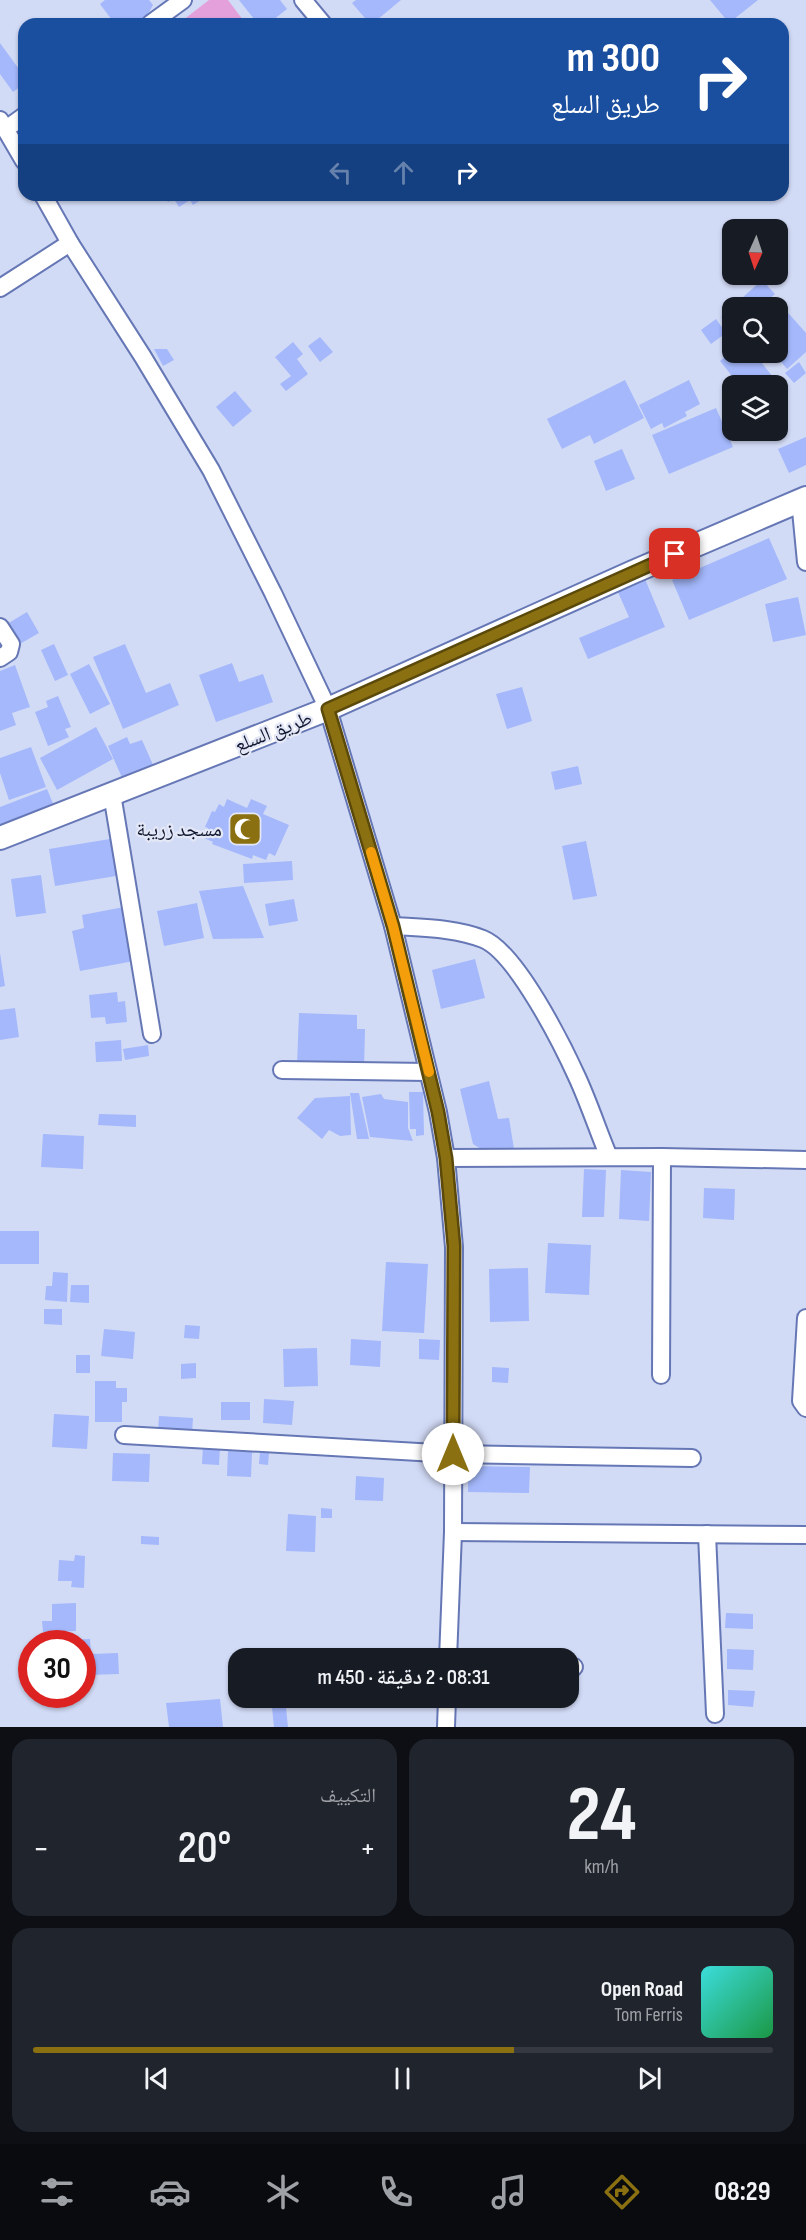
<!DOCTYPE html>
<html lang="ar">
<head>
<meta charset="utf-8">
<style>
	:root { --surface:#171b24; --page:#20242c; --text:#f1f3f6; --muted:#9ea1a6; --line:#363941; --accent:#8a7011 }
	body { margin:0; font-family:"Sofia Sans Condensed","Noto Naskh Arabic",sans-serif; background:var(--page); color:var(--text); direction:rtl; height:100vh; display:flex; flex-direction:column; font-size:22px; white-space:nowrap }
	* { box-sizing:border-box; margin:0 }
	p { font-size:20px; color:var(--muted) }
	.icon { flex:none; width:33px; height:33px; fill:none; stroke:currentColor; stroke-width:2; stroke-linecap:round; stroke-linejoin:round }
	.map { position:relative; height:1727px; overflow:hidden; direction:ltr }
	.sheet { display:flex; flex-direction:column; gap:12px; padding:12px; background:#0d0f14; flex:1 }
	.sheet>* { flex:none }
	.hud { position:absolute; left:18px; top:18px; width:771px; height:183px; border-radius:18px; box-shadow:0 2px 4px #0004; direction:rtl; background:#1a4fa0; color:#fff; overflow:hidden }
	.needle { width:39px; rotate:183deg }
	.tools { position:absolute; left:722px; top:219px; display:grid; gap:12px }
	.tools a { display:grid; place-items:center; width:66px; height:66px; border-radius:12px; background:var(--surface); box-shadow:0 2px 4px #0004; font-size:30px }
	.speed { position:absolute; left:18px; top:1630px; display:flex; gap:12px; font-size:30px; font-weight:700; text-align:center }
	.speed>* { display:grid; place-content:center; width:78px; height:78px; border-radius:50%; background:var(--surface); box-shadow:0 2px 4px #0004; line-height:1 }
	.speed .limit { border:9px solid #d22; background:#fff; color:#111 }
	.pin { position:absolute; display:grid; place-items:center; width:51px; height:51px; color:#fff; margin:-26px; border-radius:12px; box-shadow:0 3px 9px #0006 }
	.me { position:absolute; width:66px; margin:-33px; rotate:0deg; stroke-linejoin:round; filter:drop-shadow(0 0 4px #0008) }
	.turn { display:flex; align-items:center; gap:21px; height:126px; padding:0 30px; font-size:27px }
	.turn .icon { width:78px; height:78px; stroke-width:2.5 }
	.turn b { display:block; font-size:42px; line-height:51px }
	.lanes { display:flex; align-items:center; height:57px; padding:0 30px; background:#0003; justify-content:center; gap:30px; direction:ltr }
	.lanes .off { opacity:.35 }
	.big { font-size:45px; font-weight:600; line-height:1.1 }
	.sheet .widget { flex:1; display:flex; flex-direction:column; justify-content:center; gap:9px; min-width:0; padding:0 21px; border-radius:18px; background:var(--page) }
	.sheet .dial { align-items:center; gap:0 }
	.dial b { font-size:78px; line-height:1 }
	.song { display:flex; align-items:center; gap:18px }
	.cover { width:72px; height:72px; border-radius:9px; background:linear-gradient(135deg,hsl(180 70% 55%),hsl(140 70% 35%)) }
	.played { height:6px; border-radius:3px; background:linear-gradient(90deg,var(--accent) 65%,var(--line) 65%) }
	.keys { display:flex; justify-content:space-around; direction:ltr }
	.heat { display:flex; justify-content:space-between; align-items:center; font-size:33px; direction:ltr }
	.sheet .tiles { flex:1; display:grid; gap:12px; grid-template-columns:1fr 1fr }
	.widget:last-child { grid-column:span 2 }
	.trip { position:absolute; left:228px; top:1648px; width:351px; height:60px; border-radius:18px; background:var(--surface); box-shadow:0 2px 4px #0004; font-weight:600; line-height:60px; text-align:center; direction:rtl }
	.tabs { display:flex; height:96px; justify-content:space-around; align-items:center; background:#090b0e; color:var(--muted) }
	.tabs .icon { width:42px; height:42px }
	.tabs .current { color:var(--accent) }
	.tabs b { font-size:27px; color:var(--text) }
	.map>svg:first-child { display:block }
	.green { fill:#e4a0db }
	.building { fill:#a4b8fb }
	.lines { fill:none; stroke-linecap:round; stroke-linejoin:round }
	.street-casing { stroke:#6677b5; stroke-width:20 }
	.secondary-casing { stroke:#6677b5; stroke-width:26 }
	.street { stroke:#fff; stroke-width:16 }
	.secondary { stroke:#fff; stroke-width:22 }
	.route-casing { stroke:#5a490b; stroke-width:15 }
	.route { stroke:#8a7011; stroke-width:10 }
	.slow { stroke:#f59e0b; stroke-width:10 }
	.labels { text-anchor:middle; stroke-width:4.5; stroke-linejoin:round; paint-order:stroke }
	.street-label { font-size:20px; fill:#111730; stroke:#e4e8f6 }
	.poi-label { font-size:20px; fill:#111730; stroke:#e4e8f6; text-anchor:end }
</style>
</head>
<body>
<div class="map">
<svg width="806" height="1727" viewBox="0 0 806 1727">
	<rect width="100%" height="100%" fill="#d2dbf6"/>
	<path class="green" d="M209 0H228L246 24H178Z"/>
	<g class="building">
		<path d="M105 0H149L153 5 148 14 135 24H115L100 4Z"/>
		<path d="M239 0H280L287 9 268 24H258Z"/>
		<path d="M356 0H401L372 24H370L352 3Z"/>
		<path d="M710 0H758L729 23Z"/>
		<path d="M0 43 24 76V84L13 92 0 74Z"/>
		<path d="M154 195H202L204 198 193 205 190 200 179 207 174 199 168 202 165 197 158 201Z"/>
		<path d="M762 280 775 294 759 308H732V330L721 317Z"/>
		<path d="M774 297 806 333V352L787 369 773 352H777V308H762Z"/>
		<path d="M716 319 726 333 711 344 701 330Z"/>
		<path d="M320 337 333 352 320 362 308 346Z"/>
		<path d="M293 342 303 354 297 359 308 374 286 391 280 384 291 376 275 357Z"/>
		<path d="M154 349H167L174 360 163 366Z"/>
		<path d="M731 352H753L773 377 762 386H740L720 361Z"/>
		<path d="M799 362 806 373 794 383 785 373Z"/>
		<path d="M625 380 644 418 594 444 590 435 562 449 547 419Z"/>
		<path d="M689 380 700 404 685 412 687 416 664 428 662 423 651 429 639 405Z"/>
		<path d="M774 381 787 396 777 404V386H769Z"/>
		<path d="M235 391 252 411 233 427 216 407Z"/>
		<path d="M716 408 733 447 669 474 652 435Z"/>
		<path d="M806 437V465L789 473 778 449Z"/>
		<path d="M622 449 635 479 606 491 594 461Z"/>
		<path d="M769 538 787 579 689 620 672 580Z"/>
		<path d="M645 579 665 627 588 659 579 638 629 617 617 590Z"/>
		<path d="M798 597 806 635 773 642 765 604Z"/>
		<path d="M27 612 39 633 18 645 7 624Z"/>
		<path d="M54 644 68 675 55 681 41 650Z"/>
		<path d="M125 644 146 693 170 683 179 705 123 729 93 657Z"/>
		<path d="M232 663 239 682 263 674 273 702 216 722 199 675Z"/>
		<path d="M89 664 110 704 90 714 70 674Z"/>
		<path d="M15 665 30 707 12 713 16 725 0 731V671Z"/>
		<path d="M522 687 532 721 507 729 496 694Z"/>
		<path d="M58 696 71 727 65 729 69 737 48 746 35 712 48 707 46 701Z"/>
		<path d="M96 727 113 759 57 790 40 758Z"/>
		<path d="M127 737 130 744 142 740 154 767 123 780 108 746Z"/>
		<path d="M31 747 46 787 9 800 0 773V758Z"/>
		<path d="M578 766 582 784 555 790 551 772Z"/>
		<path d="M47 789 54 806 0 826V807Z"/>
		<path d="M227 799 247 808 251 799 267 806 263 814 289 825 275 856 269 853 266 860 253 855 252 859 212 844 213 842 204 838 208 828 205 827 212 811 215 812 219 804 224 807Z"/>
		<path d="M116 838 122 875 55 886 49 849Z"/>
		<path d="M586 841 597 896 573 900 562 846Z"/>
		<path d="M292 861 293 880 244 883 243 864Z"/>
		<path d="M41 875 46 913 16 917 11 879Z"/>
		<path d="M243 886 264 938 213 939 199 891Z"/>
		<path d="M294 899 298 921 269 926 265 904Z"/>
		<path d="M197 903 204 938 164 946 157 911Z"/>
		<path d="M124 907 134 961 80 971 72 931 84 928 82 915Z"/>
		<path d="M0 953 5 986 0 987Z"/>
		<path d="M475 959 485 998 441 1009 432 970Z"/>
		<path d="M117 992 118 1002 125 1001 127 1022 106 1024 105 1017 91 1018 89 995Z"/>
		<path d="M15 1008 19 1037 0 1040V1010Z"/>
		<path d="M299 1013 357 1015V1029H365L364 1069 297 1066Z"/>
		<path d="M121 1040 122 1061 96 1062 95 1042Z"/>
		<path d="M148 1045 149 1056 125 1060 123 1049Z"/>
		<path d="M489 1081 498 1119 509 1118 514 1149H481L473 1144 460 1089Z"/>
		<path d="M409 1092H423L424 1135 416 1136V1129H410Z"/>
		<path d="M350 1093H359L369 1139H357Z"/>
		<path d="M381 1094 384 1099 408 1102V1128L413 1141 370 1137 362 1097Z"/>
		<path d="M350 1096 351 1135 340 1136 329 1130 322 1139 297 1118 315 1098Z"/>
		<path d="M99 1114 136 1115V1127L98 1125Z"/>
		<path d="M43 1134 84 1136 83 1169 41 1167Z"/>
		<path d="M584 1169 606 1170 604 1217H582Z"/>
		<path d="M621 1170 651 1172 649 1221 619 1219Z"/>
		<path d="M704 1188 735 1189 734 1220 703 1218Z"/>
		<rect x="0" y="1231" width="39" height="33"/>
		<path d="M548 1243 591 1245 589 1295 545 1293Z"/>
		<path d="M386 1262 428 1264 424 1333 382 1331Z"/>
		<path d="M528 1268 529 1321 490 1322 489 1269Z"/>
		<path d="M53 1272 68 1273 67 1302 45 1300 46 1286H52Z"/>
		<path d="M71 1285H89V1303L70 1302Z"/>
		<path d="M44 1309H62V1325L44 1324Z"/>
		<path d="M185 1325 200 1326 199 1339 184 1338Z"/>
		<path d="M104 1329 135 1332 133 1359 101 1356Z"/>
		<path d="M351 1339 381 1341 380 1367 350 1365Z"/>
		<path d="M419 1339 440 1340 439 1360 419 1359Z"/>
		<path d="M317 1348 318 1386 284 1387 283 1349Z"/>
		<rect x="76" y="1355" width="14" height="18"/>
		<path d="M196 1363V1378L181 1379V1364Z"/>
		<path d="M492 1367 509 1368 508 1383 492 1382Z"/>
		<path d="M95 1381H116V1388H127V1402H122V1422H95Z"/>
		<path d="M264 1399 294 1401 292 1425 263 1423Z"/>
		<rect x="221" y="1402" width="29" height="18"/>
		<path d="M54 1414 89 1416 87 1449 52 1447Z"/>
		<path d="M159 1416 193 1418 192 1434 158 1432Z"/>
		<path d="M203 1445 220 1447 219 1465 202 1464Z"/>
		<path d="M228 1451 252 1452 251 1477 227 1476Z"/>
		<path d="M260 1452 269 1453 268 1465 259 1464Z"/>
		<path d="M113 1453 150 1454 149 1482 112 1481Z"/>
		<path d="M468 1466 530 1467 529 1493 468 1492Z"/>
		<path d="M356 1476 384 1478 383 1501 355 1500Z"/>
		<path d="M321 1508 332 1509V1518H321Z"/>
		<path d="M288 1514 316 1516 315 1552 286 1551Z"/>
		<path d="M141 1536 159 1537V1545L141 1544Z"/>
		<path d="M75 1555 85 1556 84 1588 71 1587 72 1581H58L59 1560 74 1561Z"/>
		<path d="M76 1603V1631L43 1632 42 1621H52V1604Z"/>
		<path d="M726 1613 753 1614V1629L725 1628Z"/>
		<path d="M90 1639 91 1654 118 1653 119 1674 89 1675V1669H82V1644H43V1641Z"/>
		<path d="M727 1649 754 1650 753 1670 727 1669Z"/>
		<path d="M728 1690 755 1691 753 1707 728 1705Z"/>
		<path d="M271 1698H285L288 1727H274Z"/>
		<path d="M220 1699 223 1727H169L166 1703Z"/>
	</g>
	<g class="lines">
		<g class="street-casing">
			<g id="street">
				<path d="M303 0 323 24"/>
				<path d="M150 24 183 0"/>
				<path d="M0 120 24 161"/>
				<path d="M6 129 24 116"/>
				<path d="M43 195 70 243 143 357 211 470 273 593 328 709 393 926 438 1112 446 1158 454 1247 453 1532 448 1659"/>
				<path d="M0 288 70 243"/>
				<path d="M800 500 806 562"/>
				<path d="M0 627 11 644 9 652 0 658"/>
				<path d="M112 794 152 1034"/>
				<path d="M393 926C423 928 455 928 483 939 516 952 562 1044 577 1077 589 1103 598 1131 609 1157"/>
				<path d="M282 1070 428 1072"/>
				<path d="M446 1158 662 1157 806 1160"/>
				<path d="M806 1318 801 1401 806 1408"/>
				<path d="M661 1375 662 1157"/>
				<path d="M124 1435 453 1454 692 1458"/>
				<path d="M453 1532 806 1535"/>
				<path d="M707 1534 715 1714"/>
				<path d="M568 1666 574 1667"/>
				<path d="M446 1727 447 1698"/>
			</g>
		</g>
		<g class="secondary-casing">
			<path id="secondary" d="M0 838 328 709 633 572 806 498"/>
		</g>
		<use href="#street" class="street"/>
		<use href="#secondary" class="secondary"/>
	</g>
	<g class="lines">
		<g class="route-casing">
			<path id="route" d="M453 1454 454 1246 446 1158 438 1112 393 926 328 709 675 554"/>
		</g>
		<use href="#route" class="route"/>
		<path class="slow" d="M371 852 393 926 429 1072"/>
	</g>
	<defs>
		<g id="mosque-square" transform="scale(1.725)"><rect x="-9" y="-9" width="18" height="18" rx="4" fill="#8a7011" stroke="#e4e8f6"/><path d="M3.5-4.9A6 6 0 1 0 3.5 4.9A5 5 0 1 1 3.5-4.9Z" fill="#fff"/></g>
	</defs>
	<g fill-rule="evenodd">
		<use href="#mosque-square" x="245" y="829"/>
	</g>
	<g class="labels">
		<g class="street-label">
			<text transform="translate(273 731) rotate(-21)" y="7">طريق السلع</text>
		</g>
		<g class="poi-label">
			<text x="222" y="836">مسجد زريبة</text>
		</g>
	</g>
</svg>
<div class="tools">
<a><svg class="needle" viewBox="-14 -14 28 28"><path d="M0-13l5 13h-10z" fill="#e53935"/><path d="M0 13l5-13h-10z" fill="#9ea1a6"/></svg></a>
<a><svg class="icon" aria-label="search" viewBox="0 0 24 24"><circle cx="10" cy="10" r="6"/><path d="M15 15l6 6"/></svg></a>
<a><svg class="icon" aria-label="layers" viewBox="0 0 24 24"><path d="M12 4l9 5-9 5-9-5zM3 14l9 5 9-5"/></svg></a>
</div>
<div class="speed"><div class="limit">30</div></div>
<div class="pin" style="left:675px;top:554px;background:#d93025"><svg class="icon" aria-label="arrive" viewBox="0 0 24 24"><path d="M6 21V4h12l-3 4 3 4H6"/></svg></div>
<svg class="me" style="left:453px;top:1454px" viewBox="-20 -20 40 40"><circle r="19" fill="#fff"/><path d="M0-13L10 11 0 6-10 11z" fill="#8a7011"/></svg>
<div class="trip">08:31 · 2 دقيقة · 450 m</div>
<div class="hud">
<div class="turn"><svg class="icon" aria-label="right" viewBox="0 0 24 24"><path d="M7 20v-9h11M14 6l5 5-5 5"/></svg><div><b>300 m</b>طريق السلع</div></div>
<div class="lanes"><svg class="icon off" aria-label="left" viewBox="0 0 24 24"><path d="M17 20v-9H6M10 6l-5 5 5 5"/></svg><svg class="icon off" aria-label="ahead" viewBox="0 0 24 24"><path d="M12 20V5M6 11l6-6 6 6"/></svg><svg class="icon" aria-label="right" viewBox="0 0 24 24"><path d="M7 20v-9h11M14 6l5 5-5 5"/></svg></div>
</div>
</div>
<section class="sheet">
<div class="tiles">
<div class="widget dial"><b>24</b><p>km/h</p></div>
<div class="widget"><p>التكييف</p>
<div class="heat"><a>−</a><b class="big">20°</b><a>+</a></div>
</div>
<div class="widget">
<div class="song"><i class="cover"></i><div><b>Open Road</b><p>Tom Ferris</p></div></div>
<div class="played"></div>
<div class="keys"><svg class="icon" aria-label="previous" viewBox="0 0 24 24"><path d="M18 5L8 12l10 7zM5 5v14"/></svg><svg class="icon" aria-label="pause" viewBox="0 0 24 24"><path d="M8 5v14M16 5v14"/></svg><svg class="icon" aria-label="next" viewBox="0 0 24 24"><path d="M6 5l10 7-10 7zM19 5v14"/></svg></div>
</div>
</div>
</section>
<nav class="tabs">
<b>08:29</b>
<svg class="icon current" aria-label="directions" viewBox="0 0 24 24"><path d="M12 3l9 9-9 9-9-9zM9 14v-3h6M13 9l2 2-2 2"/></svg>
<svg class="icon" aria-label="music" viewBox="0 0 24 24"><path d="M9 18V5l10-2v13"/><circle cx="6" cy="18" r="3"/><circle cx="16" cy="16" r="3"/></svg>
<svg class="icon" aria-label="phone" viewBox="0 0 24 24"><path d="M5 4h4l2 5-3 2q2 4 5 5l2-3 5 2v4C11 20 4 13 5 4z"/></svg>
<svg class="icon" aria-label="climate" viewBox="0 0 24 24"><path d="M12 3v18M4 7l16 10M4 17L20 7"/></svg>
<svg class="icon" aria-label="car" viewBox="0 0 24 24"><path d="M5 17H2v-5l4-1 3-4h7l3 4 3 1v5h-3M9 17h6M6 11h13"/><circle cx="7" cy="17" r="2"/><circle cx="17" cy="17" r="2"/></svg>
<svg class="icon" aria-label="filters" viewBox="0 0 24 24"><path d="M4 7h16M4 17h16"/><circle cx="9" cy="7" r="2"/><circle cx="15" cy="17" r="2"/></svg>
</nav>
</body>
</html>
